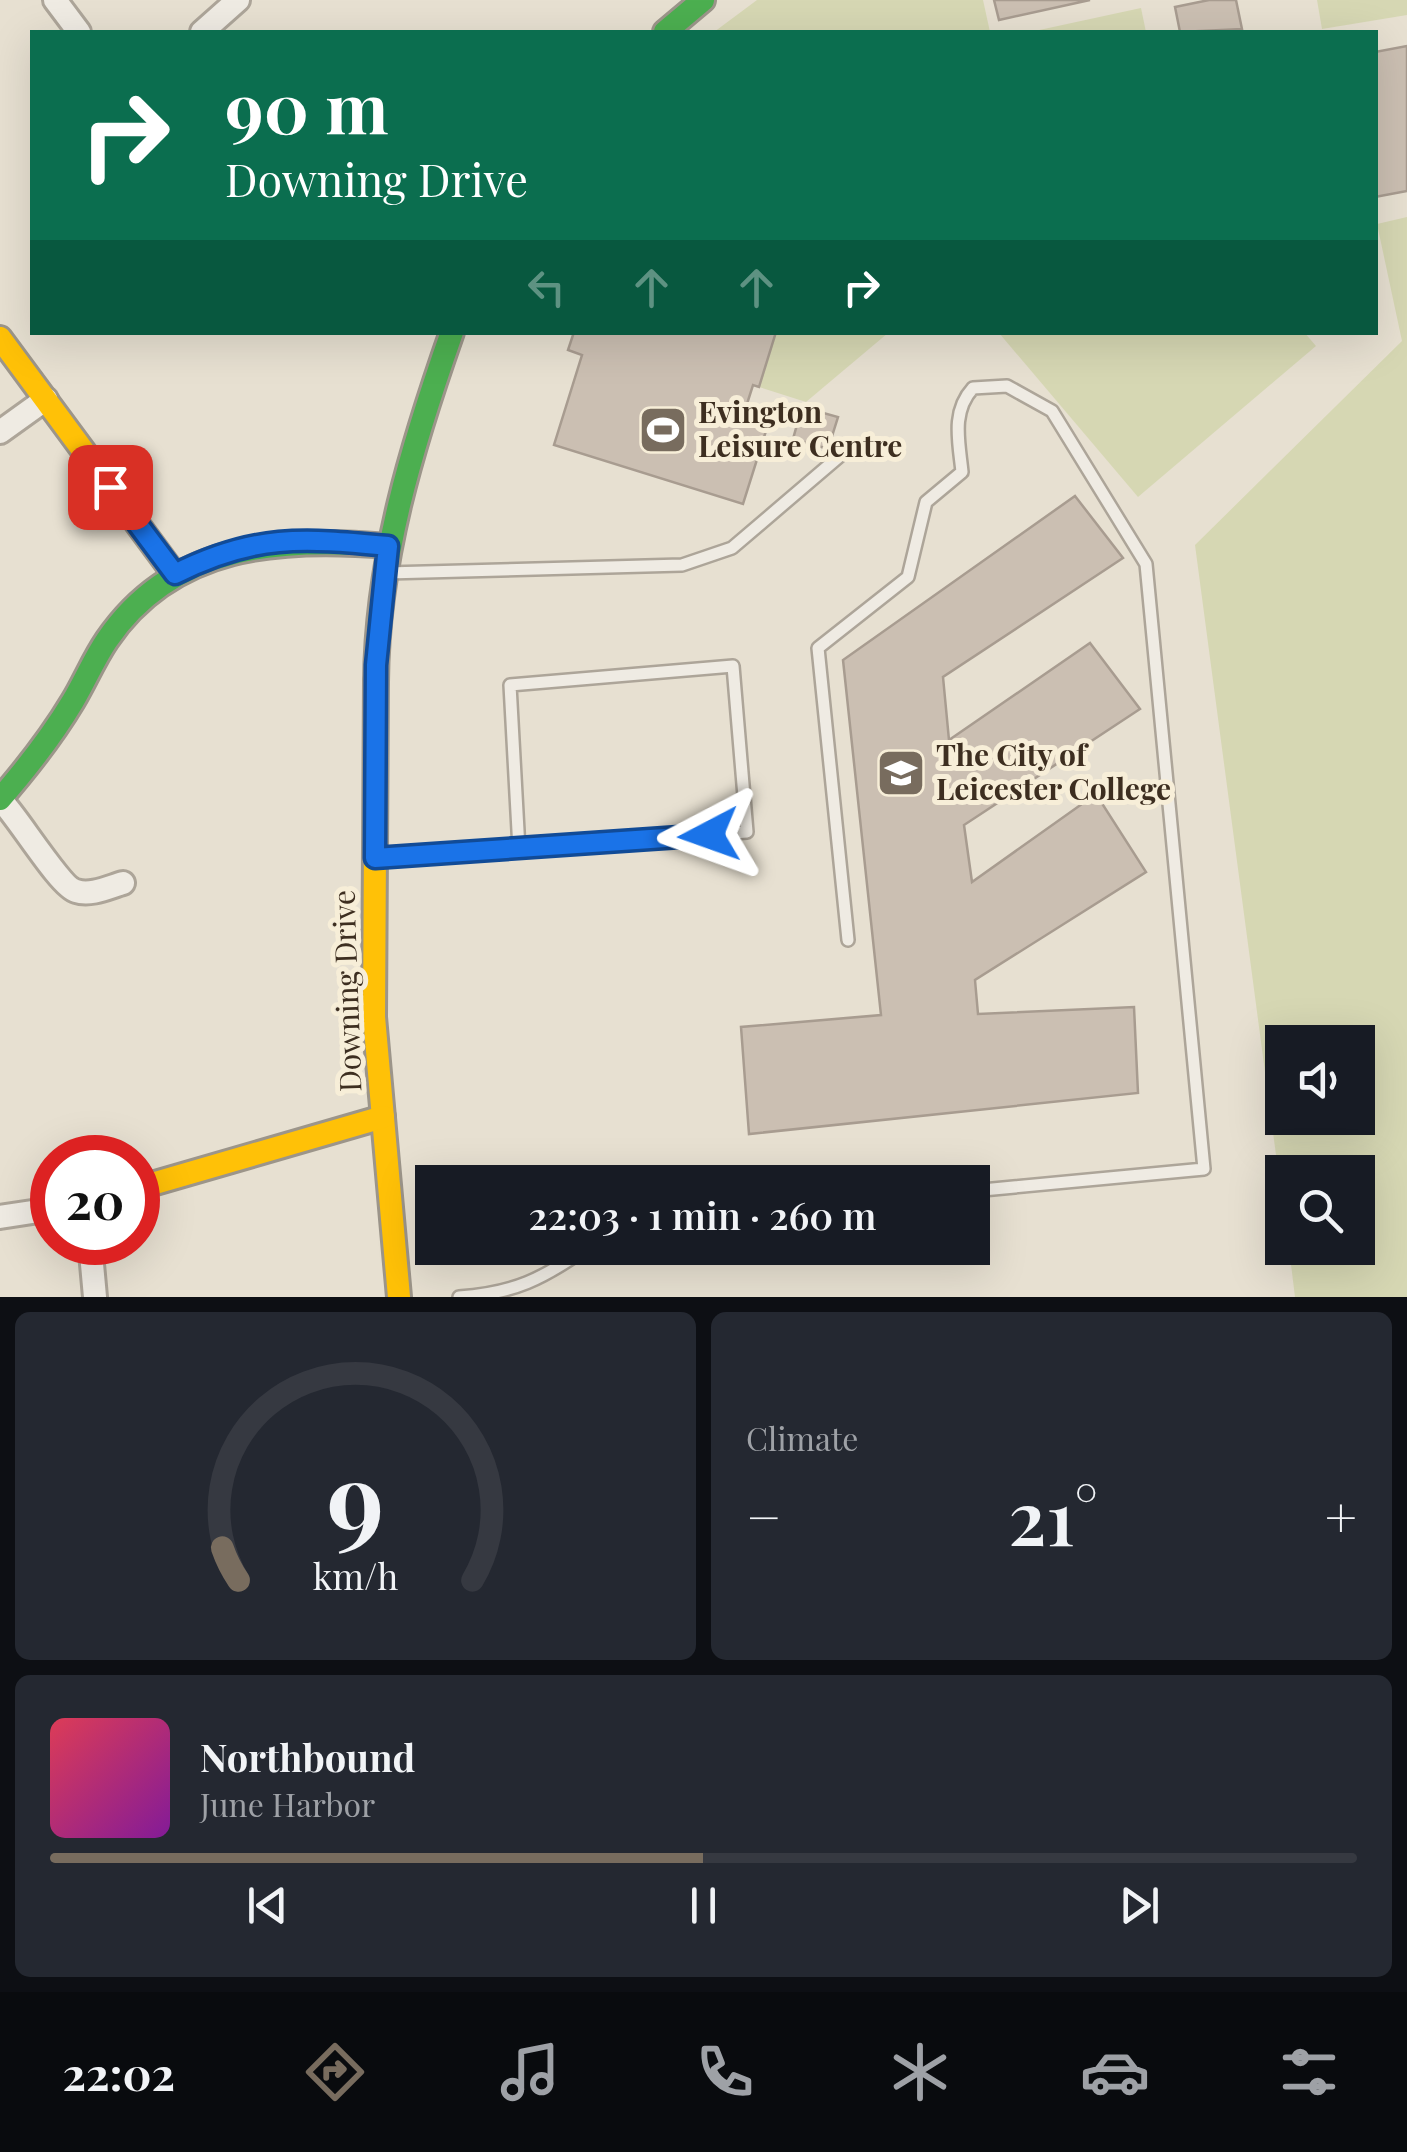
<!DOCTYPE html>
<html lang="en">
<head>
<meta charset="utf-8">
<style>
	:root { --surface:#171b24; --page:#242831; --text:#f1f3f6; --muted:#9ea1a6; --line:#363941; --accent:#786c5e }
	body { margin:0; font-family:"Playfair Display",serif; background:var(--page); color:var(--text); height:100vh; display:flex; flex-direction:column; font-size:38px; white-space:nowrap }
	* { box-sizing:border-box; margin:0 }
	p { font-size:32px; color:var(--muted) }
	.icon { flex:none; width:55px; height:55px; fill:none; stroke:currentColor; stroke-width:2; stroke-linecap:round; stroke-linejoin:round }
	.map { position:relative; height:1297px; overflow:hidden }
	.sheet { display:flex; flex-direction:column; gap:15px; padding:15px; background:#0d0f14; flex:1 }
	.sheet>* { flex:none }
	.hud { position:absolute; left:30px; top:30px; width:1348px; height:305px; border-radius:0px; box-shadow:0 10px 40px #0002; background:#0b6e4f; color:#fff; overflow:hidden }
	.controls { position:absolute; left:1265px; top:1025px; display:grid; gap:20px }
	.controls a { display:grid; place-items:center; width:110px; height:110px; border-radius:0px; background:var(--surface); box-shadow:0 10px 40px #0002; font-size:50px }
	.speed { position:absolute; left:30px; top:1135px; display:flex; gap:20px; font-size:50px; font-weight:700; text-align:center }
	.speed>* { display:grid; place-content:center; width:130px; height:130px; border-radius:50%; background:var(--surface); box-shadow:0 10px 40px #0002; line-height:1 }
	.speed .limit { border:15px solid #d22; background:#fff; color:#111 }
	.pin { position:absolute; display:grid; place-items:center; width:85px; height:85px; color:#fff; margin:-42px; border-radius:20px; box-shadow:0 5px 15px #0006 }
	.me { position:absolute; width:110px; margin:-55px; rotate:266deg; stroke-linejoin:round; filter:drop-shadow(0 0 8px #0008) }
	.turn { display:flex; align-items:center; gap:35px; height:210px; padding:0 30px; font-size:45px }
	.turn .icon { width:130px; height:130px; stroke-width:2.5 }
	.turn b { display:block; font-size:70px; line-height:85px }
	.lanes { display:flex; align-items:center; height:95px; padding:0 30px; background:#0003; justify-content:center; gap:50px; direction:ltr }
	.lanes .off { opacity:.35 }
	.big { font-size:75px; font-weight:600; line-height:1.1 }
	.sheet .widget { flex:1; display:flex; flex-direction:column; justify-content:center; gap:15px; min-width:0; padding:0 35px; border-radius:15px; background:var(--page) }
	.sheet .dial { align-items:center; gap:0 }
	.dial svg { height:260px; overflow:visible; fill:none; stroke:var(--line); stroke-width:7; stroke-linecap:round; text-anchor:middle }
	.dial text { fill:var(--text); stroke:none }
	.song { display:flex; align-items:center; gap:30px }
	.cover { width:120px; height:120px; border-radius:15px; background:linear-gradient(135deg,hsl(350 70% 55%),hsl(290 70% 35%)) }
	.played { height:10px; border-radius:5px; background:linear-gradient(90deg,var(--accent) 50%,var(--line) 50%) }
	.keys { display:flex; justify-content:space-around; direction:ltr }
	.heat { display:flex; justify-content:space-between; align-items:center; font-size:55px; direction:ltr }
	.sheet .tiles { flex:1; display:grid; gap:15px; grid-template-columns:1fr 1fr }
	.widget:last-child { grid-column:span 2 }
	.trip { position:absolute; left:415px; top:1165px; width:575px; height:100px; border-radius:0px; background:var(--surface); box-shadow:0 10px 40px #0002; font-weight:600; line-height:100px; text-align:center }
	.menu { display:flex; height:160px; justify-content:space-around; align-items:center; background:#090b0e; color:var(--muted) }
	.menu .icon { width:70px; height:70px }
	.menu .active { color:var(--accent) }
	.menu b { font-size:45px; color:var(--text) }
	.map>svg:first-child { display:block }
	.green { fill:#d6d7b3; fill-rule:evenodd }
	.building { fill:#cbbfb2; stroke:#a89c90; stroke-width:2.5 }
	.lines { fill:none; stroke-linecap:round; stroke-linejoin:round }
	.lane-casing { stroke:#ada599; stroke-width:16 }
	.street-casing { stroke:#ada599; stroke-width:28 }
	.fast-casing { stroke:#9c958a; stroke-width:28 }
	.slow-casing { stroke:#9c958a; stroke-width:28 }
	.lane { stroke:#efebe3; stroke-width:11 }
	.street { stroke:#efebe3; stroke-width:22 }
	.fast { stroke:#4caf50; stroke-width:22 }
	.slow { stroke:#ffc107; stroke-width:22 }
	.route-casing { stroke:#114b97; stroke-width:25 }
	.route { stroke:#1a73e8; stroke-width:18 }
	.labels { text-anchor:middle; stroke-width:10; stroke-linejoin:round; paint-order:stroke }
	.poi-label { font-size:30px; font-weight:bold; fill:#3d2e20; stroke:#f7eed8; text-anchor:start }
	.street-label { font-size:30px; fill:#3d2e20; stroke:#f7eed8 }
</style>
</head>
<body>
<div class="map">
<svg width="1407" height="1297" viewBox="0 0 1407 1297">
	<rect width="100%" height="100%" fill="#e7e0d1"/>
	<g class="green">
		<path d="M757 0H983L990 32H714Z"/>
		<path d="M1317 0H1407V15L1322 29Z"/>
		<path d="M1141 8 1146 32H1030Z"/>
		<path d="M1407 217V1297H1295L1289 1248H1358V1172H1282V1200L1195 545 1402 341 1377 224ZM1358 1042V1118H1282V1042Z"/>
		<path d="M1304 332 1316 346 1138 497 999 333Z"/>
		<path d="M776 333H888L806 402 759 387Z"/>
	</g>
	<g class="building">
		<path d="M994 0H1090L999 20Z"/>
		<path d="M1209 0H1236L1242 29 1180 32 1175 7Z"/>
		<path d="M1407 46V191L1375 197V52Z"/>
		<path d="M574 332H776L759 387 753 385 746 407 771 415 743 504 554 445 582 355 568 350Z"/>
		<path d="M802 407 838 417 828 449 793 439Z"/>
		<path d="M1075 496 1123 558 943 677 949 740 1090 643 1140 709 964 825 972 882 1096 794 1146 872 975 980 978 1014 1134 1007 1138 1093 749 1134 741 1027 881 1015 843 660Z"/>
	</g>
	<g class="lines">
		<g class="lane-casing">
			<g id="lane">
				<path d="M387 573 682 565 732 548 848 449"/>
				<path d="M379 858 747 832 733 666 510 685 519 849"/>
				<path d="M848 940 818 648 908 577 926 502 962 472C959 442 951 412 973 388L1007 386 1052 411 1146 564 1204 1169 972 1191"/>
				<path d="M459 1297C515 1293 542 1279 587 1248"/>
			</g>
		</g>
		<g class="street-casing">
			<g id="street">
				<path d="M55 0 79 32"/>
				<path d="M202 32 238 0"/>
				<path d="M0 432 46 399"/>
				<path d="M0 799C18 817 60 887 76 891 91 896 109 887 123 883"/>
				<path d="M0 1217 52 1209"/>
				<path d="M90 1242 95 1297"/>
			</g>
		</g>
		<g class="fast-casing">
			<g id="fast">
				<path d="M665 32 703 0"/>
				<path d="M376 682C377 560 412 446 452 332"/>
				<path d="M0 799C27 768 52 736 73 701 85 681 94 659 107 640 173 543 281 537 388 546"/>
			</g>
		</g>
		<g class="slow-casing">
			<g id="slow">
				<path d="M0 338 175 575"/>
				<path d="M376 682 374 1017 399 1297"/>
				<path d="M138 1188 383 1117"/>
			</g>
		</g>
		<use href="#lane" class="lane"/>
		<use href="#street" class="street"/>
		<use href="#fast" class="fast"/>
		<use href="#slow" class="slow"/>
	</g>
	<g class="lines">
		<g class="route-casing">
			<path id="route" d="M110 487 175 574C254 534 302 538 388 546L376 665 375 858 709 835"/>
		</g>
		<use href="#route" class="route"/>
	</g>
	<defs>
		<g id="stadium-square" transform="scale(2.5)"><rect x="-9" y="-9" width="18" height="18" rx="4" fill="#786c5e" stroke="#f7eed8"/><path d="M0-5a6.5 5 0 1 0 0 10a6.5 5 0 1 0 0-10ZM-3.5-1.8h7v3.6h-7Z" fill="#fff"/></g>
		<g id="school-square" transform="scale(2.5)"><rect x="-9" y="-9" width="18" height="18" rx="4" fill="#786c5e" stroke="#f7eed8"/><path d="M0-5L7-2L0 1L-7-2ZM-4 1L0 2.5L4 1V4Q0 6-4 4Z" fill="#fff"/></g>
	</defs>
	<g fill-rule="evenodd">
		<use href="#stadium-square" x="663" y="430"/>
		<use href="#school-square" x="901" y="773"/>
	</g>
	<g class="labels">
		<g class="poi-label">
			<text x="698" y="423">Evington<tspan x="698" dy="34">Leisure Centre</tspan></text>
			<text x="936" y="766">The City of<tspan x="936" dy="34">Leicester College</tspan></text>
		</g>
		<g class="street-label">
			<text transform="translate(348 991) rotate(-92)" y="10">Downing Drive</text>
		</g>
	</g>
</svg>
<div class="controls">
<a><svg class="icon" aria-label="sound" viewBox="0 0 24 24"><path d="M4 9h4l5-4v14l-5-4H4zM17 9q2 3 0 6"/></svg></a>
<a><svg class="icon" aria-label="search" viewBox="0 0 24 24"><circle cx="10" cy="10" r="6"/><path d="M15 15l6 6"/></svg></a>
</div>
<div class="speed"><div class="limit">20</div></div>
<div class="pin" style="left:110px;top:487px;background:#d93025"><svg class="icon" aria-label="arrive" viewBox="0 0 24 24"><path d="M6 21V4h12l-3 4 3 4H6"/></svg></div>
<svg class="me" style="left:709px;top:835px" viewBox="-20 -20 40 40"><path d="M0-17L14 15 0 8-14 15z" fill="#1a73e8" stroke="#fff" stroke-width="4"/></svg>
<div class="trip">22:03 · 1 min · 260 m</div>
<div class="hud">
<div class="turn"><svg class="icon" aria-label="right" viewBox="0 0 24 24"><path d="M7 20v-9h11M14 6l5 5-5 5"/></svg><div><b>90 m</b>Downing Drive</div></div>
<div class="lanes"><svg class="icon off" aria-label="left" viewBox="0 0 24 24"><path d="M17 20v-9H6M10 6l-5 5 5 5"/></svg><svg class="icon off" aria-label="ahead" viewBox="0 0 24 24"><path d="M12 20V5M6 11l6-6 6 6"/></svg><svg class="icon off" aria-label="ahead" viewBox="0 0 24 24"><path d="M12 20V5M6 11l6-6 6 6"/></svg><svg class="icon" aria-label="right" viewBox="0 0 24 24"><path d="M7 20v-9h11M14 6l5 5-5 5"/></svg></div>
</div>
</div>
<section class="sheet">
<div class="tiles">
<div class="widget dial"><svg viewBox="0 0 100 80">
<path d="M14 69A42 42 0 1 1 86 69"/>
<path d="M14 69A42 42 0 0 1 9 59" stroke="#786c5e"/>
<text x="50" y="56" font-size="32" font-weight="700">9</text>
<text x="50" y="72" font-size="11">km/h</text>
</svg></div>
<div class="widget"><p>Climate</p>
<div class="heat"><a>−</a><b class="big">21°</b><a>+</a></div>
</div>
<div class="widget">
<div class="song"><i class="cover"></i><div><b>Northbound</b><p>June Harbor</p></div></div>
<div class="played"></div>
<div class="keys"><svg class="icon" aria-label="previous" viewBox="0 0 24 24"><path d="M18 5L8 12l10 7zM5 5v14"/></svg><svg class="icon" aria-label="pause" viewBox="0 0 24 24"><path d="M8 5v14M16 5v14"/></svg><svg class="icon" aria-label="next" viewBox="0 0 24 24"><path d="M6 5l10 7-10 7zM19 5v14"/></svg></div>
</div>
</div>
</section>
<nav class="menu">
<b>22:02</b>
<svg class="icon active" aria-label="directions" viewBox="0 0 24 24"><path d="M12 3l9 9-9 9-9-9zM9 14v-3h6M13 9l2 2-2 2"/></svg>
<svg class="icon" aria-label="music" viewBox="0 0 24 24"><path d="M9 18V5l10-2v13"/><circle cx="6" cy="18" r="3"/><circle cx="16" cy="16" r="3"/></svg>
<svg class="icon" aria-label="phone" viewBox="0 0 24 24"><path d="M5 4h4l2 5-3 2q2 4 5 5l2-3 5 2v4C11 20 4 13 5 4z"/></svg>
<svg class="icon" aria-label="climate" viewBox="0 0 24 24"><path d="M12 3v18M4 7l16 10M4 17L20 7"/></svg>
<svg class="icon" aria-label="car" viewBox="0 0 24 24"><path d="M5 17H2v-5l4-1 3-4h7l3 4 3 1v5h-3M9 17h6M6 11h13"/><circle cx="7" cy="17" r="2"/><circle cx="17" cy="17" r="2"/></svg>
<svg class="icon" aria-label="filters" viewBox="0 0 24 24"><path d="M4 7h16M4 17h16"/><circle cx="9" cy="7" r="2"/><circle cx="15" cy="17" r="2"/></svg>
</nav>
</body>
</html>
